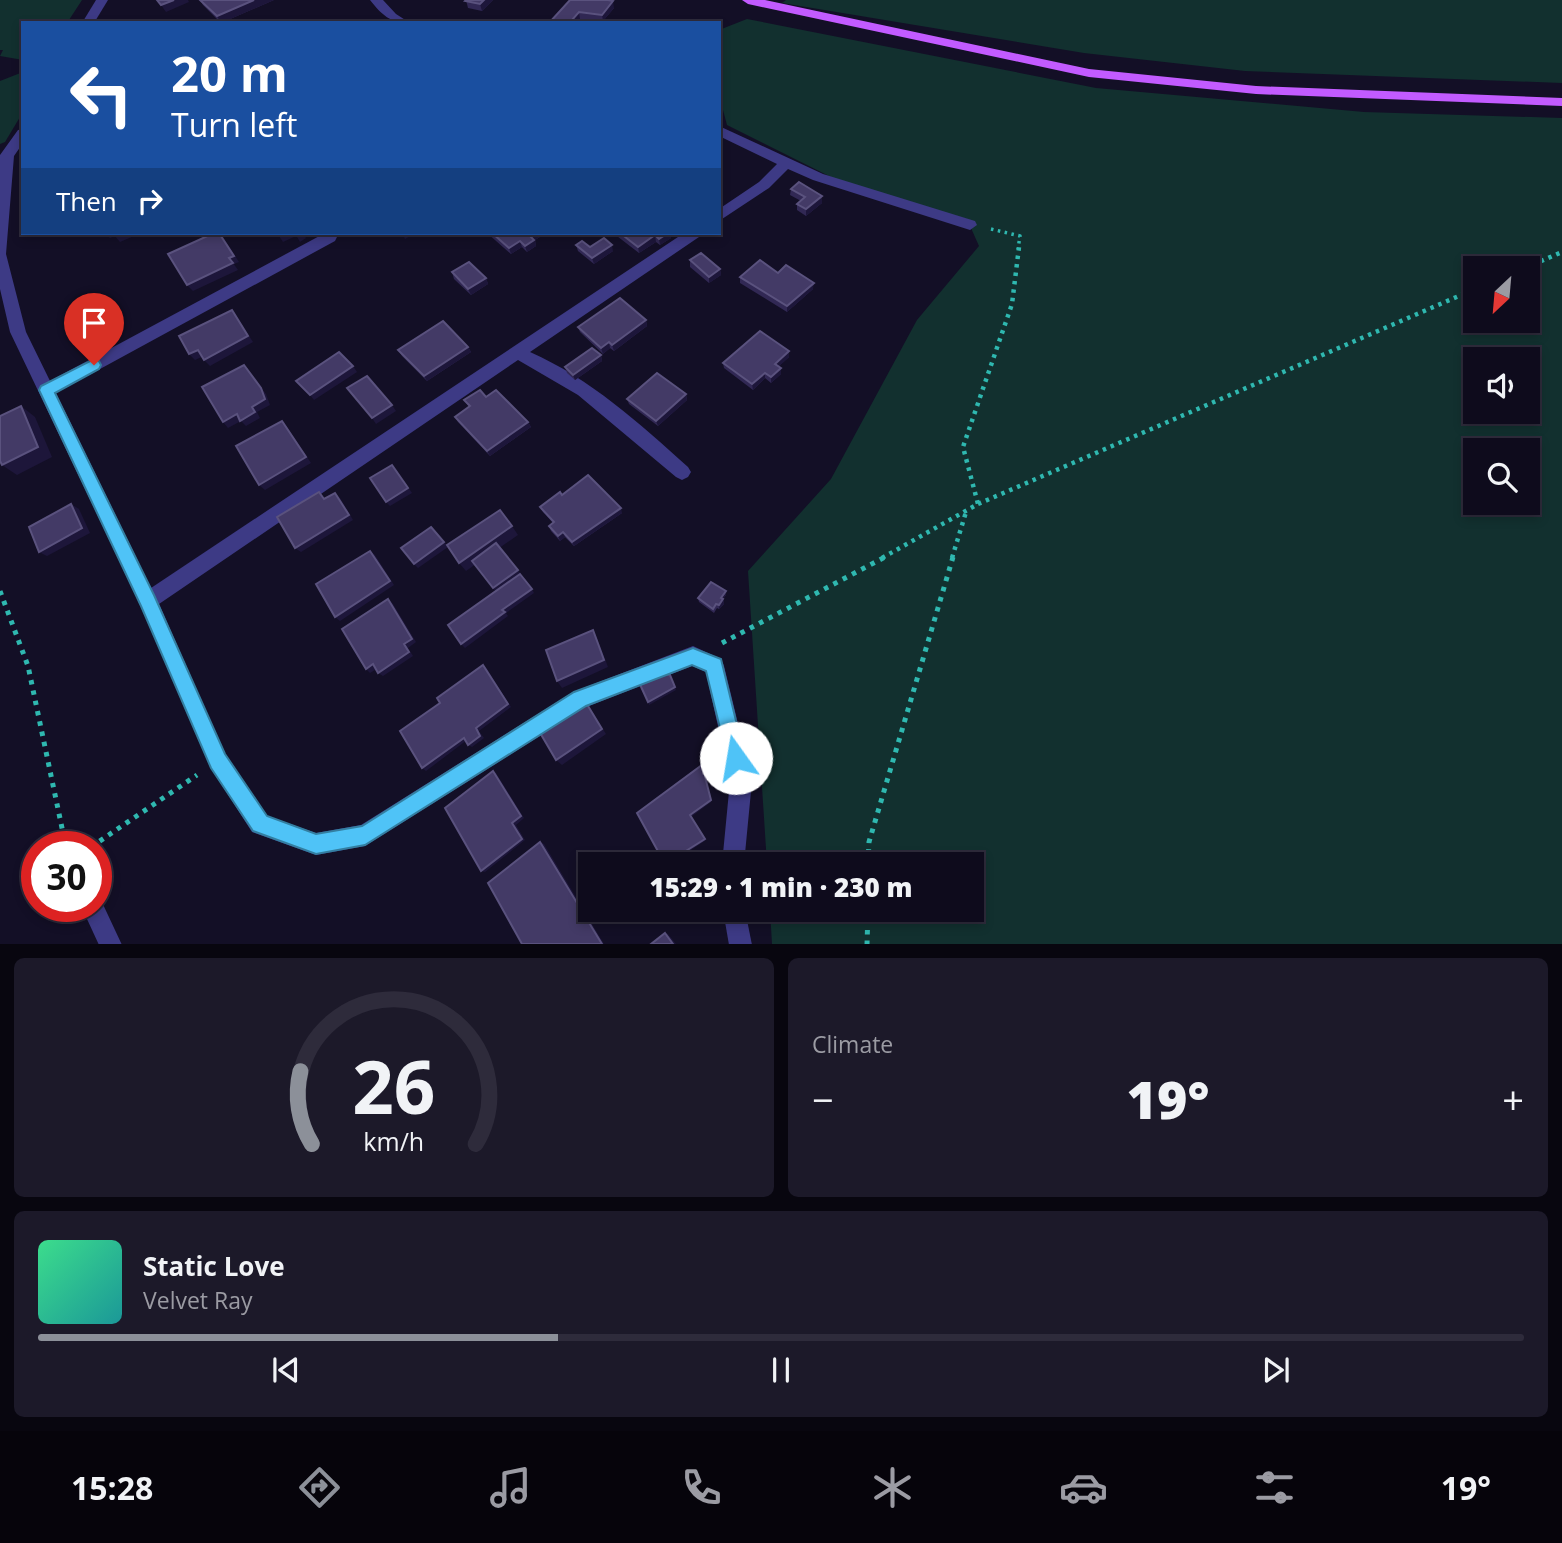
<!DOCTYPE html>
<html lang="en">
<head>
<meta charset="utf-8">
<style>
	:root { --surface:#0e0b1c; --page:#1c1929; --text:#f1f3f6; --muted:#9b9ba3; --line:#2e2b3b; --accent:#8c9099 }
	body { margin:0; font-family:"Open Sans",sans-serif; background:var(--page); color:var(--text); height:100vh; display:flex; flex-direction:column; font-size:26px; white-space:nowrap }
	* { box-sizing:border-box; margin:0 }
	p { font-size:23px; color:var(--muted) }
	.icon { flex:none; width:38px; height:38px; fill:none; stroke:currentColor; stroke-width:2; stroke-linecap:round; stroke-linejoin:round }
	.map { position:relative; height:944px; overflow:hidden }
	.panel { display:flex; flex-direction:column; gap:14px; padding:14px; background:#08060f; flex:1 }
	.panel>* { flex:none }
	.banner { position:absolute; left:21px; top:21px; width:700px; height:214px; border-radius:0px; box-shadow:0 4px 10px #0003,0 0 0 2px var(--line); background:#1a4fa0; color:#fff; overflow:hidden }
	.needle { width:46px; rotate:206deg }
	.controls { position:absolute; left:1463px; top:256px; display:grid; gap:14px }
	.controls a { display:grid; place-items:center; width:77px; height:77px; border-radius:0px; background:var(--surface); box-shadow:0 4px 10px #0003,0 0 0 2px var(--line); font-size:35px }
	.speed { position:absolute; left:21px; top:831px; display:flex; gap:14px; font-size:35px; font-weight:700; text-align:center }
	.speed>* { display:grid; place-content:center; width:91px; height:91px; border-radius:50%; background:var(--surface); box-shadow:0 4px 10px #0003,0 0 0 2px var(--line); line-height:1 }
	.speed .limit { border:10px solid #d22; background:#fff; color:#111 }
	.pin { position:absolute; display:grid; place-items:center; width:60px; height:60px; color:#fff; margin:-72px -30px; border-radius:50% 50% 50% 0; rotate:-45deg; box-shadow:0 0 7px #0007 }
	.pin .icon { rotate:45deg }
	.me { position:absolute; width:77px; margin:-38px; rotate:347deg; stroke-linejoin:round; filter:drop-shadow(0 0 5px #0008) }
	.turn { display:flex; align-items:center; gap:24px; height:147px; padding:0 35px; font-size:32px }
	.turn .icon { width:91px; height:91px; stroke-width:2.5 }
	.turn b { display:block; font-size:49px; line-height:60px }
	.then { display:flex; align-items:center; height:66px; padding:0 35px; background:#0003; gap:14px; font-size:26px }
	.big { font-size:52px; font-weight:800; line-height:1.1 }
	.panel .widget { flex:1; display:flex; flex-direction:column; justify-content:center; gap:10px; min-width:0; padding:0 24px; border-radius:10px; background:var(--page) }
	.panel .dial { align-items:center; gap:0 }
	.dial svg { height:182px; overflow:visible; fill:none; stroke:var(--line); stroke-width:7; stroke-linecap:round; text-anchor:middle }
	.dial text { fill:var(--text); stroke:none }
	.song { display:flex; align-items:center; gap:21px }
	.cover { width:84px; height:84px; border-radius:10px; background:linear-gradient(135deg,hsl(150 70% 55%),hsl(180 70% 35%)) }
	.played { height:7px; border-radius:4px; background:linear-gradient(90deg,var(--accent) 35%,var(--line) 35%) }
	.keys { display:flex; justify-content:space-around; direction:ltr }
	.heat { display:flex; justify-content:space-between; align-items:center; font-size:38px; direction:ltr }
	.panel .tiles { flex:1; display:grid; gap:14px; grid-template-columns:1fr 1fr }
	.widget:last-child { grid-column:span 2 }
	.trip { position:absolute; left:578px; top:852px; width:406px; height:70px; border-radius:0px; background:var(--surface); box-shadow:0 4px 10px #0003,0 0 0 2px var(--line); font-weight:800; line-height:70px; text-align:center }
	.menu { display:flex; height:112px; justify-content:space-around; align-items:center; background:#06040b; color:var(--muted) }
	.menu .icon { width:49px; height:49px }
	.menu .selected { color:var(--accent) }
	.menu b { font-size:32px; color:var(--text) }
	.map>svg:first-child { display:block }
	.green { fill:#12302f; fill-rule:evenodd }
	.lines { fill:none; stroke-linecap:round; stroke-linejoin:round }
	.path-far2 { stroke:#2fb8b0; stroke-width:3.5; stroke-dasharray:2.5 4.5; stroke-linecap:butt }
	.path-far1 { stroke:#2fb8b0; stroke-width:4.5; stroke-dasharray:3.5 5; stroke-linecap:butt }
	.path { stroke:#2fb8b0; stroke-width:5; stroke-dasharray:4.5 6; stroke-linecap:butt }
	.street { fill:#3d3a85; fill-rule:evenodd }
	.primary { fill:#c25bff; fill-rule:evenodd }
	.wall { fill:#312854 }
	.shaded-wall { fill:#1d163a }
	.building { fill:#433a66; stroke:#5a527e; stroke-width:2 }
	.route { fill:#4fc3f7; stroke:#337fa1; stroke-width:2 }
</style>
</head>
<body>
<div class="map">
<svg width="1562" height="945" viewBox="0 0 1562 945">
	<rect width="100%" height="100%" fill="#130f26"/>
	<g class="green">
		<path d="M0 0H82L67 23H23V60L0 56 3 50H0Z"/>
		<path d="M786 0H1562V83L1245 71 1084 53 782 3Z"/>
		<path d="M747 19 1096 88 1364 112 1562 118V944H772L770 910H971V864H767L748 571 831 479 917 320 979 246 967 219 843 183 727 125 719 95V30ZM1475 268H1528V320H1475ZM1475 359H1528V411H1475ZM1475 450H1528V502H1475Z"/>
		<path d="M23 72V112L5 142 0 144V81Z"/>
	</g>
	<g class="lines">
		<path class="path-far2" d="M991 229 1020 236 1018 249"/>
		<g class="path-far1">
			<path d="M1525 268 1562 252"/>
			<path d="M978 504 1475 289"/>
			<path d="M882 558 978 504 963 447 1012 304 1019 247"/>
			<path d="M952 558 966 512"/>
		</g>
		<g class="path">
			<path d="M0 591 28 666 66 847"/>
			<path d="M722 643 885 557"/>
			<path d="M91 847 197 775"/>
			<path d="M868 864 869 842 953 557"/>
			<path d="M867 945 868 910"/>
		</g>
		<g class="street">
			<path d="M96 0H108L94 23H82Z"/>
			<path d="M370 0H383L396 14 410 23C390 23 382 15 370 0Z"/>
			<path d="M719 126 823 174 975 221 977 225 970 230 813 180 788 169 769 188 719 221V209L759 182 777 164 719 136Z"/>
			<path d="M23 129V143L14 156 6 254 26 332 50 381 325 233H334L337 237 335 241 56 393 151 588 684 233H701L699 237 530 352C591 379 639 423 688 467L691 472 688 477 682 480 676 477 578 395 518 360 159 604 225 754 267 816 316 833 361 825 573 692 693 646 721 659 724 666 752 781 744 864H722L730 781 706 672 692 666 586 707 365 846 316 855 252 832 211 768 141 606 10 332 0 289V155L18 130Z"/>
			<path d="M96 896 100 898 122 945H99L81 906H96Z"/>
			<path d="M723 910H745L752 945H729Z"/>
		</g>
		<path class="primary" d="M742 0H765L1089 69 1256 86 1562 98V106L1256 94 1089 77 748 4Z"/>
	</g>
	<g class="wall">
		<path d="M200 0H274L221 23 203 5Z"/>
		<path d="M466 0H493L482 11 468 8Z"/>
		<path d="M570 0 614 8 603 21 580 19 577 23Z"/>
		<path d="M791 189 822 203 806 216 797 210V204L801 201 790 195Z"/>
		<path d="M487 233H542L543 235 535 240 536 246 527 252 522 247 511 254Z"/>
		<path d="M613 233H670L671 238 660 245 656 242 639 253Z"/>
		<path d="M576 245 590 247 613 251 594 264 578 251Z"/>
		<path d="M690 260 720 269 721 275 709 283 690 267Z"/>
		<path d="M452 272 486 278 488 284 471 295 454 279Z"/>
		<path d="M740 277 813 289 787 312 740 283Z"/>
		<path d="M646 320 647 326 614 351 610 348 603 354 580 332 578 327Z"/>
		<path d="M468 347 471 352 427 381 402 356 398 350Z"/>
		<path d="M601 355 602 361 575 380 567 373 565 367Z"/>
		<path d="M789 357 779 366 781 374 771 383 765 378 753 390 724 368 723 363Z"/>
		<path d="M686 394 687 400 658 426 629 404 627 399Z"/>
		<path d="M486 397 528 422 531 427 490 456 458 422 455 417 469 407 464 400Z"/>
		<path d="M562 495 622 513 574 546 565 537 560 541 551 531 549 526 553 523 543 512 540 507Z"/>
		<path d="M726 595 723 599 724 604 719 609 717 608 714 613 699 602 698 598Z"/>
	</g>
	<g class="shaded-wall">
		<path d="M174 0H188L189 2 166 12 161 5Z"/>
		<path d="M254 0H274L221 23 217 16Z"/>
		<path d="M484 0H493L482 11 480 4Z"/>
		<path d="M613 1 614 8 603 21 602 15Z"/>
		<path d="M579 12 580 19 577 23 571 21Z"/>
		<path d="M822 196V203L806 216V209Z"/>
		<path d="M105 233H141L120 242 115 236 110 238Z"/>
		<path d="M219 233 223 237 239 262 234 264 229 258Z"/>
		<path d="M286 233H294L296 236 283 242 279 236Z"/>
		<path d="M301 233H303L306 238 300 242 296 235Z"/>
		<path d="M402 233H416L405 239Z"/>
		<path d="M534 233H542L543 235 535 240 536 246 527 252 525 246 530 236Z"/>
		<path d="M667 233H670L671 238 660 245 659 239Z"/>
		<path d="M655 235 656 242 639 253 638 247Z"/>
		<path d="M520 241 522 247 511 254 509 248Z"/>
		<path d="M612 245 613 251 594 264 592 258Z"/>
		<path d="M233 263 238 270 193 291 187 285Z"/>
		<path d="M720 269 721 275 709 283V277Z"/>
		<path d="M486 278 488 284 471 295 468 289Z"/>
		<path d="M814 283 813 289 787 312V306Z"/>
		<path d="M232 310 253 342 210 366 204 360Z"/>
		<path d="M646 320 647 326 614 351 612 345Z"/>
		<path d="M609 342 610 348 603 354 601 348Z"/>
		<path d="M468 347 471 352 427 381 424 376Z"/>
		<path d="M198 350 204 356 195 360 189 354Z"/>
		<path d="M789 351V357L776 369 775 364Z"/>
		<path d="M601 355 602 361 575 380 573 375Z"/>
		<path d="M244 365 266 394 270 405 257 412 260 418 246 426 241 421 228 428 223 422 252 407Z"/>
		<path d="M353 366 357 372 314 400 310 395Z"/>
		<path d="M781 368V374L771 383V377Z"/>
		<path d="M765 373V378L753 390 752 384Z"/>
		<path d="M686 394 687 400 658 426 656 421Z"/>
		<path d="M392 405 396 411 376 424 372 418Z"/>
		<path d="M21 406 35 417 52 457 17 475 2 465Z"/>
		<path d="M282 421 287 427 311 463 265 490 259 485Z"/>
		<path d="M528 422 531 427 490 456 487 451Z"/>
		<path d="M396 470 412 493 390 506 386 502Z"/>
		<path d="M335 493 340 498 353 520 301 552 295 548Z"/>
		<path d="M71 504 79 509 90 533 47 556 39 552Z"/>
		<path d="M621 508 622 513 574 546 572 542Z"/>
		<path d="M512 526 518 535 466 571 459 563Z"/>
		<path d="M563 532 565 537 560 541 558 536Z"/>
		<path d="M444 542 448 547 418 568 414 564Z"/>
		<path d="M370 551 375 555 394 585 340 621 335 617Z"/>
		<path d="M518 570 521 574 496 592 493 588Z"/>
		<path d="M532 589 534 593 506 613 508 616 465 648 461 644 502 610Z"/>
		<path d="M726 591V595L723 599 724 604 719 609V605L721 598Z"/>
		<path d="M388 599 393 604 416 642 408 648 413 656 383 676 378 673 404 644Z"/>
		<path d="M593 630 597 638 608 667 562 688 557 681Z"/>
		<path d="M373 664 378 668 370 673 366 669Z"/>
		<path d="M483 665 487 669 511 707 479 731 484 738 472 747 468 745 476 728Z"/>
		<path d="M675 687 676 690 649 705 648 702Z"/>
		<path d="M585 701 606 734 562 765 556 760Z"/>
		<path d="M464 738 467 740 426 771 422 768Z"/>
		<path d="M702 765 711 802 691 817 690 815Z"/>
		<path d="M493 771 496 773 524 818 516 825 525 840 485 872 481 871 512 823Z"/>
		<path d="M705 839 706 840 670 864H666Z"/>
		<path d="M540 842 544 844 604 944H602Z"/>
		<path d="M665 933 668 934 676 944H673Z"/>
	</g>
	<g class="building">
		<path d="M157 0H174L161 5Z"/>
		<path d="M200 0H254L217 16Z"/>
		<path d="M466 0H484L480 4 465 1Z"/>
		<path d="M570 0H608L613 1 602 15 579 12 571 21 576 23H549Z"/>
		<path d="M799 182 822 196 806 209 797 204 805 197 791 189Z"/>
		<path d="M214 233H219L234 256 229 258 233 263 187 285 168 254Z"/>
		<path d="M492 233H534L530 236 534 240 525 246 520 241 509 248Z"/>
		<path d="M620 233H668L659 239 655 235 638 247Z"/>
		<path d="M604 238 612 245 592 258 576 245 582 241 590 247Z"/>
		<path d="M701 253 720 269 709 277 690 260Z"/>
		<path d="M760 260 778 273 786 265 814 283 787 306 740 277Z"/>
		<path d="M469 262 486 278 468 289 452 272Z"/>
		<path d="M620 298 646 320 612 345 609 342 601 348 578 327Z"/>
		<path d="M232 310 248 336 204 360 198 350 189 354 179 336Z"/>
		<path d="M443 321 468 347 424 376 398 350Z"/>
		<path d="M760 331 789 351 775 364 781 368 771 377 765 373 752 384 723 363Z"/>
		<path d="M592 348 601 355 573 375 565 367Z"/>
		<path d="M339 352 353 366 310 395 296 381Z"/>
		<path d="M244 365 261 388 265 399 252 407 255 412 240 421 237 414 223 422 202 387Z"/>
		<path d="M657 373 686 394 656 421 627 399Z"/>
		<path d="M367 376 392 405 372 418 347 388Z"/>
		<path d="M480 390 486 397 496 390 528 422 487 451 455 417 470 406 464 400Z"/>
		<path d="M21 406 38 447 2 465 0 461V416Z"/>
		<path d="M282 421 306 457 259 485 236 446Z"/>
		<path d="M392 465 408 488 386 502 370 478Z"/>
		<path d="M588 475 621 508 572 542 563 532 558 536 549 526 554 522 540 507 560 492 562 495Z"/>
		<path d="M319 492 324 499 335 493 349 515 295 548 277 517Z"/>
		<path d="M71 504 82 528 39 552 29 527Z"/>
		<path d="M500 510 512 526 459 563 447 545Z"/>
		<path d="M431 527 444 542 414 564 401 548Z"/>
		<path d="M496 543 518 570 493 588 472 561Z"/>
		<path d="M370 551 390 581 335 617 316 584Z"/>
		<path d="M520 574 532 589 502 610 505 612 461 644 448 625Z"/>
		<path d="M711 582 726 591 721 598 723 599 719 605 716 604 713 609 698 598Z"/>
		<path d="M388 599 412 639 404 644 409 652 378 673 373 664 366 669 342 629Z"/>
		<path d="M593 630 604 660 557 681 546 650Z"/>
		<path d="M483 665 508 704 476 728 480 736 468 745 464 738 422 768 400 731 440 703 437 698Z"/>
		<path d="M659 673 670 675 675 687 648 702 638 680Z"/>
		<path d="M585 701 602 729 556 760 539 731Z"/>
		<path d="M702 765 711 800 690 815 705 839 665 864 637 813Z"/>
		<path d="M493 771 521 816 512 823 522 839 481 871 445 808Z"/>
		<path d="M540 842 602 944H522L488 883Z"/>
		<path d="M650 853 657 864H634Z"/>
		<path d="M665 933 673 944H651Z"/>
	</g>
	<path class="route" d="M94 359 99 361 101 365 99 369 55 393 154 595 225 754 267 816 316 834 362 826 574 692 693 648 721 659 745 758 742 765 736 767 729 765 706 671 692 665 586 706 365 845 316 854 253 831 211 768 141 606 39 390 41 386Z"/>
</svg>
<div class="controls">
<a><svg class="needle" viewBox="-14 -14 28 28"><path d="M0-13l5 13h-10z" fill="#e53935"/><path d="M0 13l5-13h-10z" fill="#9b9ba3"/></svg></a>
<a><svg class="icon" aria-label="sound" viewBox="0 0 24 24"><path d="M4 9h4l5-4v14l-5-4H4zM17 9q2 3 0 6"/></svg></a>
<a><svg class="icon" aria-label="search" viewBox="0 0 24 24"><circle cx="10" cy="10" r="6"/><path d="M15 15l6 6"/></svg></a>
</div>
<div class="speed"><div class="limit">30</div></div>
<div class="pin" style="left:94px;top:365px;background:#d93025"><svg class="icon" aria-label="arrive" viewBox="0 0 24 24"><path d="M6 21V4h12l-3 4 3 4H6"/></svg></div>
<svg class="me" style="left:736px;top:758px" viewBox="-20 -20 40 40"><circle r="19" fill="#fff"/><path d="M0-13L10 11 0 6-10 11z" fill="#4fc3f7"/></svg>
<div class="trip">15:29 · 1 min · 230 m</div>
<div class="banner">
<div class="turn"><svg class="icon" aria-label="left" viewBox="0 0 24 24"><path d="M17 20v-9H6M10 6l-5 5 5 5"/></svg><div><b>20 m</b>Turn left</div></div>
<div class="then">Then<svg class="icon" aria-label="right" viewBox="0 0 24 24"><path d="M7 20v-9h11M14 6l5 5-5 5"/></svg></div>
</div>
</div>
<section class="panel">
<div class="tiles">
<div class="widget dial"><svg viewBox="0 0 100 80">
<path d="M14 69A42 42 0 1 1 86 69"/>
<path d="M14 69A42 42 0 0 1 9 37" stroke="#8c9099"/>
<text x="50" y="56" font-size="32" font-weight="700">26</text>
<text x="50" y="72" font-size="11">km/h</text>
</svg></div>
<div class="widget"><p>Climate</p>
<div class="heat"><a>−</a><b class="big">19°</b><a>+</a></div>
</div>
<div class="widget">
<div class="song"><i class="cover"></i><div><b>Static Love</b><p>Velvet Ray</p></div></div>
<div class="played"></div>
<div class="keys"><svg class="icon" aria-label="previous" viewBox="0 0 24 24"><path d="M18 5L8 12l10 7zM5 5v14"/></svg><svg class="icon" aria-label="pause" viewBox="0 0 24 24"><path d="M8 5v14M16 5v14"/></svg><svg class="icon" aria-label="next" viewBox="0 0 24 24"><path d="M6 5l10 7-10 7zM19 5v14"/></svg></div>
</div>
</div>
</section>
<nav class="menu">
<b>15:28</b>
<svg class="icon selected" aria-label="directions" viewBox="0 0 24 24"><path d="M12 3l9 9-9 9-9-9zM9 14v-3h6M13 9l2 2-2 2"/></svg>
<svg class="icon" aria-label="music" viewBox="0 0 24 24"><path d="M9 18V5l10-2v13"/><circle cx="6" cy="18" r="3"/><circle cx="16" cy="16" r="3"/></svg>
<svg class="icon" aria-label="phone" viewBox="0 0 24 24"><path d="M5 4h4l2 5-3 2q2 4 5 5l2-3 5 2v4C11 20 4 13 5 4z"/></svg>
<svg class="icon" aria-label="climate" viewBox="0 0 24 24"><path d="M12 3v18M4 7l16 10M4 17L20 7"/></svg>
<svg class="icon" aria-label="car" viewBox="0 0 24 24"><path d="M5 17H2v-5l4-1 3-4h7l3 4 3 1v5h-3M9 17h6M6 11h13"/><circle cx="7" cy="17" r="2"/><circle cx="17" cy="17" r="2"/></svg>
<svg class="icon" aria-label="filters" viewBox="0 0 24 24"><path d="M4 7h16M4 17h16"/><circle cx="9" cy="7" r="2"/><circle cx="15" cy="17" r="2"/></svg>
<b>19°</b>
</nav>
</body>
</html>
